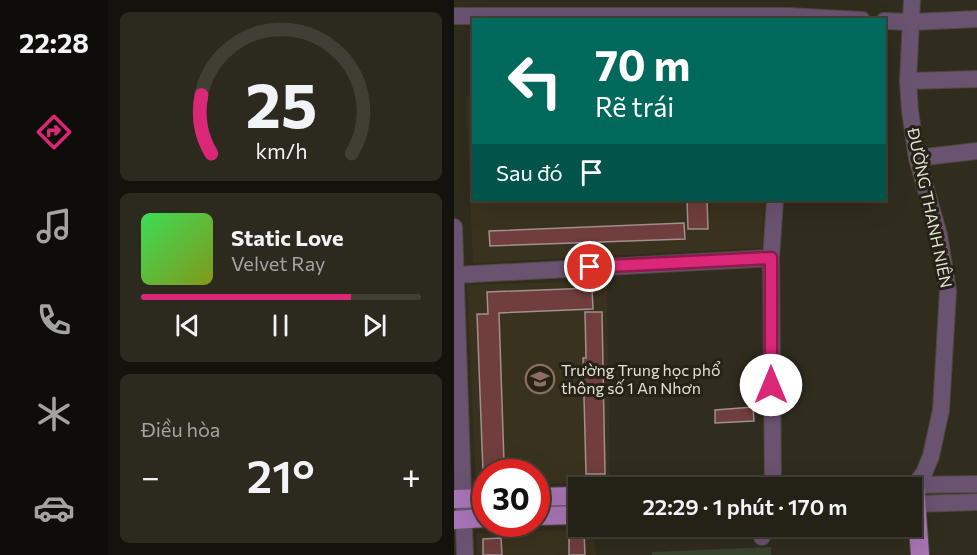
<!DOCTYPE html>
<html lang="vi">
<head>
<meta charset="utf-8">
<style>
	:root { --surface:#242116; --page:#2c291f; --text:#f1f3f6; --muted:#a3a3a1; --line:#413e35; --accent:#db2777 }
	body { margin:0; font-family:Commissioner,sans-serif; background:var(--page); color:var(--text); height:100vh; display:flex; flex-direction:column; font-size:22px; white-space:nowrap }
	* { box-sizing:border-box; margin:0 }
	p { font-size:20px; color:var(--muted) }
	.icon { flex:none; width:33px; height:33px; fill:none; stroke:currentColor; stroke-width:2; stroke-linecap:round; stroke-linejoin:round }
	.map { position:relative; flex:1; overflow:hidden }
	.sheet { display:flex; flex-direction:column; gap:12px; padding:12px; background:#14120c; width:346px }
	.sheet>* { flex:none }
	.guide { position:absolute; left:18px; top:18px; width:414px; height:183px; border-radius:0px; box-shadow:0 6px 24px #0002,0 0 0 2px var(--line); background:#00695c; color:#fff; overflow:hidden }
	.speed { position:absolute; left:18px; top:459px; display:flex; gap:12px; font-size:30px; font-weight:700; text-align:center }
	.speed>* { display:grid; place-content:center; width:78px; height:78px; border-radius:50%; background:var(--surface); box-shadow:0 6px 24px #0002,0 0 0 2px var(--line); line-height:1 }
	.speed .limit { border:9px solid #d22; background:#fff; color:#111 }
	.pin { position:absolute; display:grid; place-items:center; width:51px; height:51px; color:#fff; margin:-26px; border:3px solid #fff; border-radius:50%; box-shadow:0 2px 6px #0007 }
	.me { position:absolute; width:66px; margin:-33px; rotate:0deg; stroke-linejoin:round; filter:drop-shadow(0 0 4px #0008) }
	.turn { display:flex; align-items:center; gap:21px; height:126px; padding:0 24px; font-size:27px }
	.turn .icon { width:78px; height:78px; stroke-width:2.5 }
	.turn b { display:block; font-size:42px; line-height:51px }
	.then { display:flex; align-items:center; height:57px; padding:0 24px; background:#0003; gap:12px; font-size:22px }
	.big { font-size:45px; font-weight:600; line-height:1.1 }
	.sheet .tile { flex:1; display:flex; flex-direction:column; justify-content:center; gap:9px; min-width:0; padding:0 21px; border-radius:9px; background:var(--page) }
	.sheet .dial { align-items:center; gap:0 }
	.dial svg { height:156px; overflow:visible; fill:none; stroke:var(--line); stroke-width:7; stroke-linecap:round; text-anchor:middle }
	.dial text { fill:var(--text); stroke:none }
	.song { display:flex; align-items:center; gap:18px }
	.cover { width:72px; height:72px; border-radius:9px; background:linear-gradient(135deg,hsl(130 70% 55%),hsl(70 70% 35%)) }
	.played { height:6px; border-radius:3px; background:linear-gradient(90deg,var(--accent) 75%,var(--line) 75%) }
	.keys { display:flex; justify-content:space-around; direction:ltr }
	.heat { display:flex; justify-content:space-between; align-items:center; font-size:33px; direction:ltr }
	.trip { position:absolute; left:114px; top:477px; width:354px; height:60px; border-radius:0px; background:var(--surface); box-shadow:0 6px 24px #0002,0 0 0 2px var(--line); font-weight:600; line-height:60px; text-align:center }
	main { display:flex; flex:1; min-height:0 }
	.menu { display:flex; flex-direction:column; width:108px; justify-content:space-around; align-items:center; background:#0e0d09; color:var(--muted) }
	.menu .icon { width:42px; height:42px }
	.menu .current { color:var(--accent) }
	.menu b { font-size:27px; color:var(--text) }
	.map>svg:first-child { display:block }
	.built { fill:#39321e }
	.green { fill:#38452d }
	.building { fill:#6f3e3d; stroke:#a28f8e; stroke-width:1.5 }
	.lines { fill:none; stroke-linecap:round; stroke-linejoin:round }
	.minor-casing { stroke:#4d493c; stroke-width:18 }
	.major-casing { stroke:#4d493c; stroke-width:20 }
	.minor { stroke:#6a5271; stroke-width:16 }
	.major { stroke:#a875b5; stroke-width:18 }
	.route-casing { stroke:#8e194d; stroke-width:15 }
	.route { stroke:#db2777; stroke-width:10 }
	.labels { text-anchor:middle; stroke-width:6; stroke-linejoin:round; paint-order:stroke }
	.street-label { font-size:16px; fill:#e3e0d7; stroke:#262215 }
	.poi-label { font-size:16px; fill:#e3e0d7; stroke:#262215; text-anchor:start }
</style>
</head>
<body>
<main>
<nav class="menu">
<b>22:28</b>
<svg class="icon current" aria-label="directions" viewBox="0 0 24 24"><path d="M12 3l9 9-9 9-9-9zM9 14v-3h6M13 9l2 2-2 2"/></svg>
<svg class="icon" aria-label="music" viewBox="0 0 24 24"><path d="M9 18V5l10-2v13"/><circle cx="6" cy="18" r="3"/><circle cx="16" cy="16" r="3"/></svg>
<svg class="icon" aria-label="phone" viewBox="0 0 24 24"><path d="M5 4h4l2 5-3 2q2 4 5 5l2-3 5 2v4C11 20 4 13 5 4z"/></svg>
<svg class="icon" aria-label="climate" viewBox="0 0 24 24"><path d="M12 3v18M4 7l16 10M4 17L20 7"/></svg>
<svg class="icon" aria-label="car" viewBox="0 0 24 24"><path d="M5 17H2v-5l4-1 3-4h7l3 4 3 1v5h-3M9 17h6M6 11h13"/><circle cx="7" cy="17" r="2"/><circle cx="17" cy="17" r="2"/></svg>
</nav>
<section class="sheet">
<div class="tile dial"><svg viewBox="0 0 100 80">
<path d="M14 69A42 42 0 1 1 86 69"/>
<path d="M14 69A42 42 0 0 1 9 39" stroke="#db2777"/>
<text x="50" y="56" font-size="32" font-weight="700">25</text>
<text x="50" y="72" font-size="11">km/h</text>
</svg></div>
<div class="tile">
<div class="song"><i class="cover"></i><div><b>Static Love</b><p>Velvet Ray</p></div></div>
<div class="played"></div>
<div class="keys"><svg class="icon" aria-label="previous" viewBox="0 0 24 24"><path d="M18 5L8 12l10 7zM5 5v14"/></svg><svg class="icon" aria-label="pause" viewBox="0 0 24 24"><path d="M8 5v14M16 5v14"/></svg><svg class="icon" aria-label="next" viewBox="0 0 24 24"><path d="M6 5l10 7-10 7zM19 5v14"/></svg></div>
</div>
<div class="tile"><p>Điều hòa</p>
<div class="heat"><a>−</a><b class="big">21°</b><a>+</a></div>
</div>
</section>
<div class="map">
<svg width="523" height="555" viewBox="0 0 523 555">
	<rect width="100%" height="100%" fill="#302c1e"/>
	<g class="built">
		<path d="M19 96 20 200H311L308 248 19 263 12 97Z"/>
		<path d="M153 281 156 482 83 484 82 472H32L31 485H22L13 285Z"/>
		<path d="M138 529 142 555H23L22 533Z"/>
	</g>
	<path class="green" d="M317 547V555H198V552Z"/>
	<g class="building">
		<path d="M233 200H253L254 229H234Z"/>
		<path d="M230 223 231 239 36 246 35 231Z"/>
		<path d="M138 288 139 309 45 313 50 462 63 461 64 472H29L23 314H34L33 292Z"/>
		<path d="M131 312H148L151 474H132L129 358H132Z"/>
		<path d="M299 407 300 421 261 423V410Z"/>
		<path d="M115 531H130L131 555H115Z"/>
		<path d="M47 538 48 555H29V539Z"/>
	</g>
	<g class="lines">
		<g class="minor-casing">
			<g id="minor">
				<path d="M458 0 454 81 456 111 463 158 485 235 494 291 487 410 477 456 470 473 461 485"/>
				<path d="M0 16H334L408 20"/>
				<path d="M430 21 457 22 523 19"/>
				<path d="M454 81 523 79"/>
				<path d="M463 158 523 151"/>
				<path d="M0 227 11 555"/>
				<path d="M1 275 317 258"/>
				<path d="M461 485 523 484"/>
				<path d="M319 488 317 258 321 200"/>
				<path d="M462 504 523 502"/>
				<path d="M308 526V537"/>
			</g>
		</g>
		<g class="major-casing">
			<g id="major">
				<path d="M377 488 461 485 466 555"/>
				<path d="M82 497 124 496"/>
				<path d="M0 499 32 498"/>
				<path d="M82 516 124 515"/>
				<path d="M0 520 32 518"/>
			</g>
		</g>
		<use href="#minor" class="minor"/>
		<use href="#major" class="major"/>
	</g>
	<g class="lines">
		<g class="route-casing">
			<path id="route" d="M136 267 317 258V385"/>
		</g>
		<use href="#route" class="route"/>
	</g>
	<defs>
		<g id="school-ring" transform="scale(1.5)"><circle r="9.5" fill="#262215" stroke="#8d6e63" stroke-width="1.5"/><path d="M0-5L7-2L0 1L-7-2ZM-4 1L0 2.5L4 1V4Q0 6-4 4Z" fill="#8d6e63"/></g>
	</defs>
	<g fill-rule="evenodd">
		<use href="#school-ring" x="86" y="379"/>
	</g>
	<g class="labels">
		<g class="street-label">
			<text transform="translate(476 208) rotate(78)" y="6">ĐƯỜNG THANH NIÊN</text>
		</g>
		<g class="poi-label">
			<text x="107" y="376">Trường Trung học phổ<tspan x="107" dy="18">thông số 1 An Nhơn</tspan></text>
		</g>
	</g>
</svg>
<div class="speed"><div class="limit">30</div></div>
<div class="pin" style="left:136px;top:267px;background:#d93025"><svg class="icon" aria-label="arrive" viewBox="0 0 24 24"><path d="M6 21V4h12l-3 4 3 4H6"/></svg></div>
<svg class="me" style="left:317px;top:385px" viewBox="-20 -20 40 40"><circle r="19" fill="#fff"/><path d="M0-13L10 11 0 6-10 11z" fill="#db2777"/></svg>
<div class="trip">22:29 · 1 phút · 170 m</div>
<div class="guide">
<div class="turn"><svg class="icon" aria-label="left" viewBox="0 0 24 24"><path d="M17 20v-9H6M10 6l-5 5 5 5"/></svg><div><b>70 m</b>Rẽ trái</div></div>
<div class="then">Sau đó<svg class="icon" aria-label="arrive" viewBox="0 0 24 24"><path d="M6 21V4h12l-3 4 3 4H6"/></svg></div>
</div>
</div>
</main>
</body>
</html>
